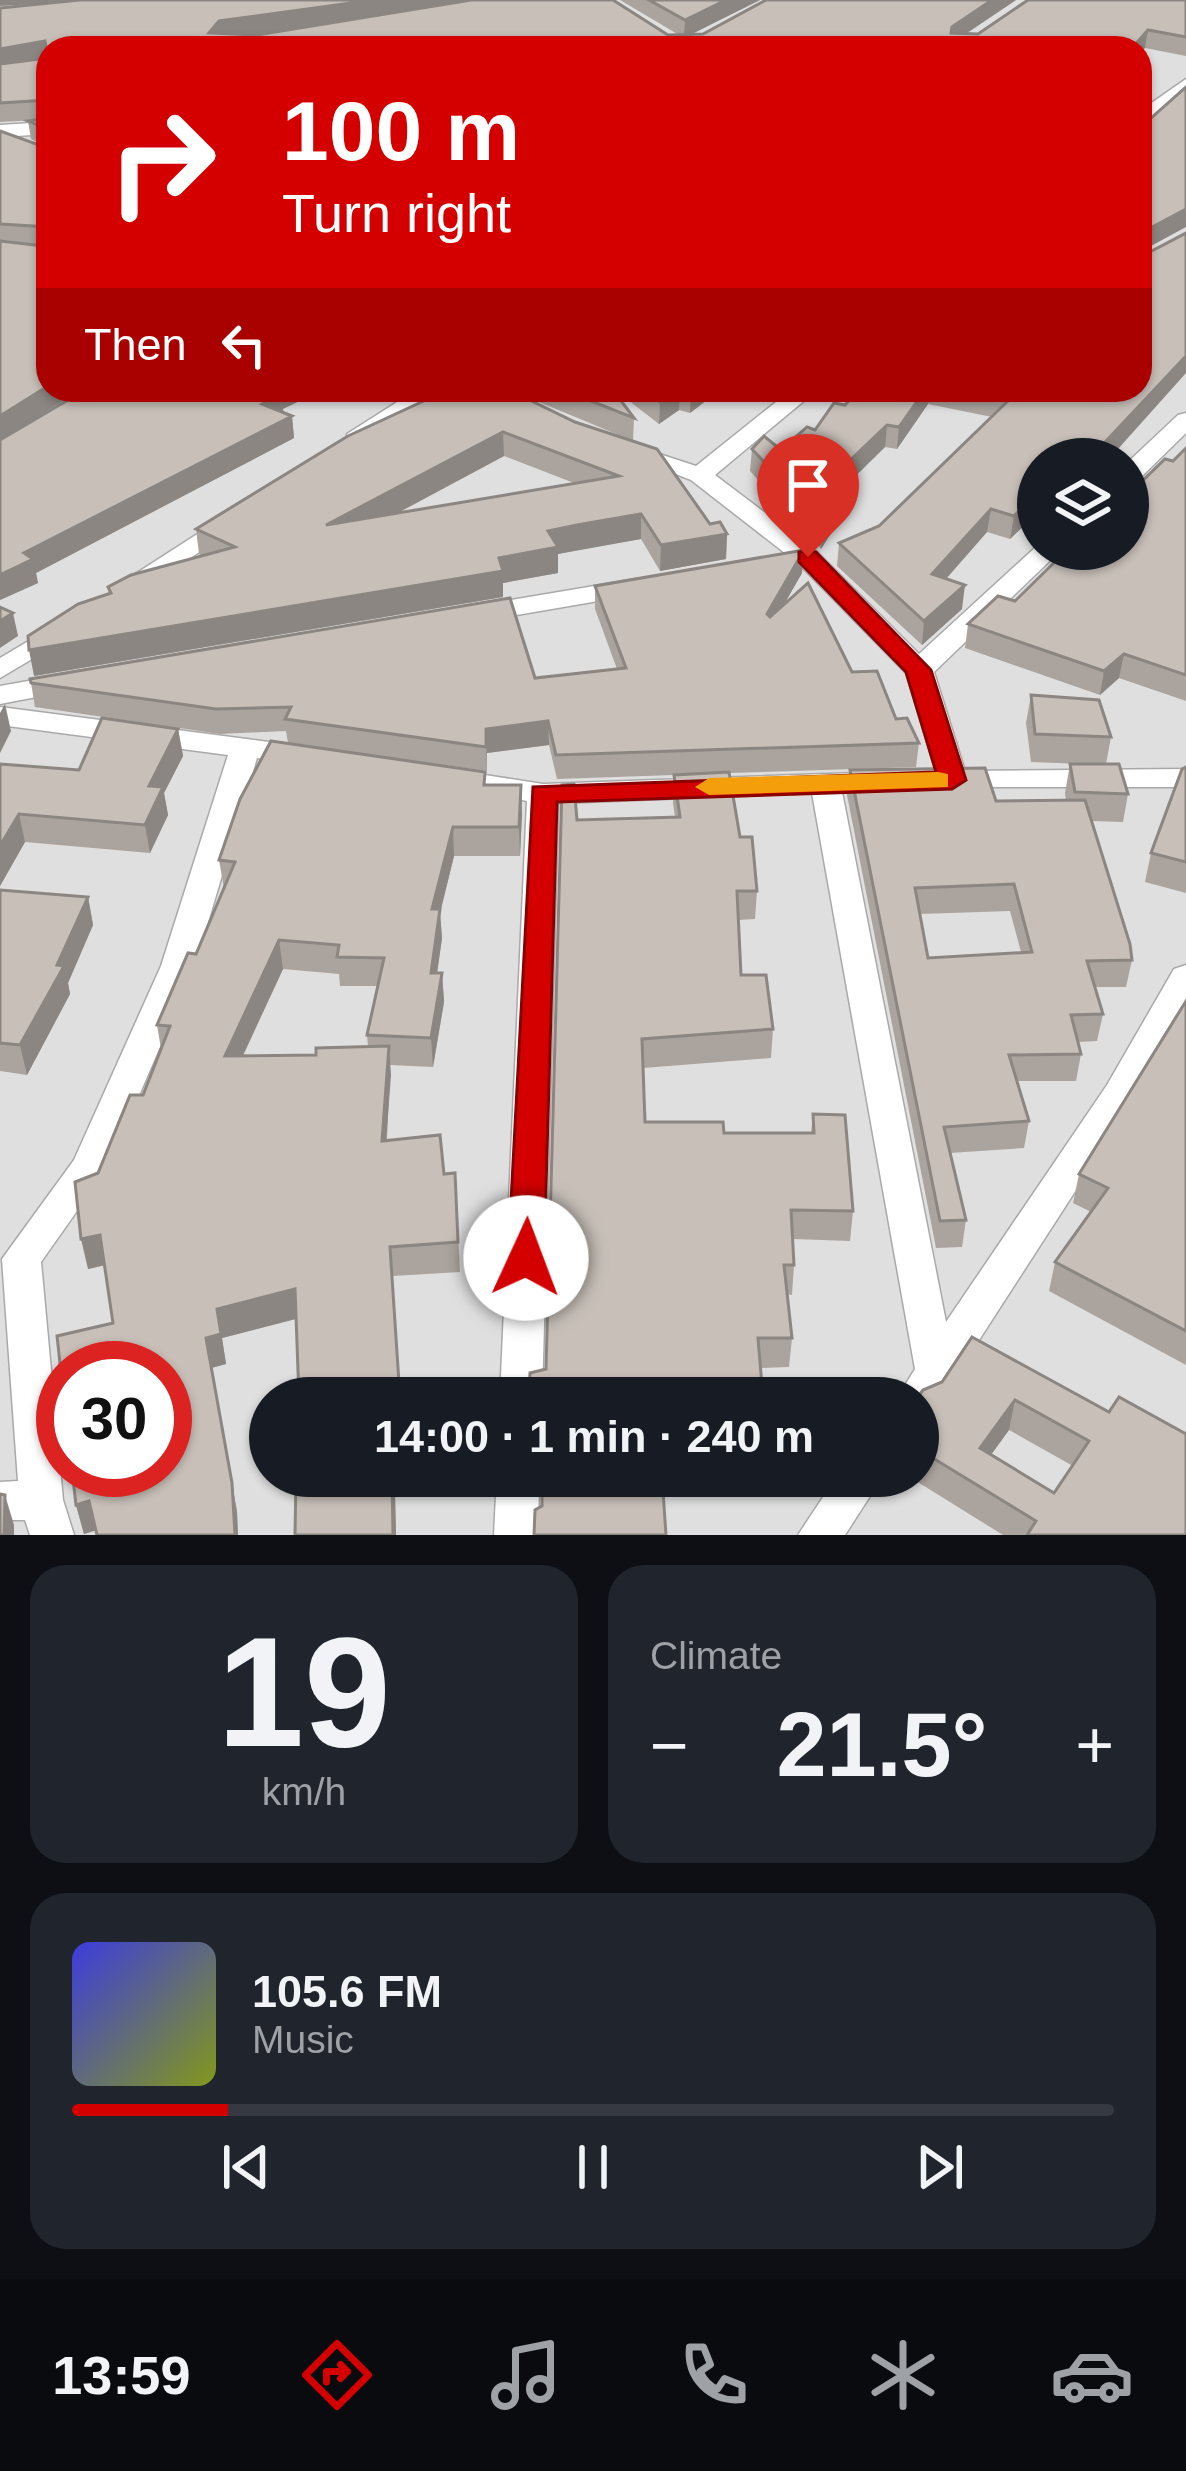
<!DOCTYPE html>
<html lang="en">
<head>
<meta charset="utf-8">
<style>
	:root { --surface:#171b24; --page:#20242c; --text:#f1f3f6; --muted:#9ea1a6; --line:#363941; --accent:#d40000 }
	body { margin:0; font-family:Helvetica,sans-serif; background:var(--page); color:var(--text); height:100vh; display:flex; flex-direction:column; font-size:45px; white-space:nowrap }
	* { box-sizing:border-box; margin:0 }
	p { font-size:39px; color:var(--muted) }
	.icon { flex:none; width:66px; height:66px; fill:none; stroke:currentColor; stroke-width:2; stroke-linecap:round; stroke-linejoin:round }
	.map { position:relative; height:1535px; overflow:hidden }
	.sheet { display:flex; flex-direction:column; gap:30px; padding:30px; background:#0d0f14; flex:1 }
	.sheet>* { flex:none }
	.hud { position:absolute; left:36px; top:36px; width:1116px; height:366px; border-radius:36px; box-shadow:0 3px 9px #0004; background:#d40000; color:#fff; overflow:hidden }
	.controls { position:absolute; left:1017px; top:438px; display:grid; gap:24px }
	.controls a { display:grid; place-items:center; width:132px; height:132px; border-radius:50%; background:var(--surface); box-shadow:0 3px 9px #0004; font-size:60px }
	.speed { position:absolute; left:36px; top:1341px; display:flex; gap:24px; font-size:60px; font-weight:700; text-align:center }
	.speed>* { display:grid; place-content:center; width:156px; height:156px; border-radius:50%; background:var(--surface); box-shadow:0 3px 9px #0004; line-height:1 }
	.speed .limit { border:18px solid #d22; background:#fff; color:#111 }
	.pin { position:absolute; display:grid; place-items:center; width:102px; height:102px; color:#fff; margin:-123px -51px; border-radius:50% 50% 50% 0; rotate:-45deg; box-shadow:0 0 12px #0007 }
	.pin .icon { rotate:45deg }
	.me { position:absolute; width:132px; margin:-66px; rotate:2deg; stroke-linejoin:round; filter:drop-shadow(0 0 9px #0008) }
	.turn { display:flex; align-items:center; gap:42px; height:252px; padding:0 48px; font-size:54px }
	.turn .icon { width:156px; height:156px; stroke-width:2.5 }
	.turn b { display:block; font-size:84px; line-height:102px }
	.then { display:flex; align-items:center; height:114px; padding:0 48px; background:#0003; gap:24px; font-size:45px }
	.big { font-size:90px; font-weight:700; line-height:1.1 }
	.sheet .tile { flex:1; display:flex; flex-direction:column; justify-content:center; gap:18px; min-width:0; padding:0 42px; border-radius:36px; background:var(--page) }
	.sheet .dial { align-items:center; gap:0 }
	.dial b { font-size:156px; line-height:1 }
	.song { display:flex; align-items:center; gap:36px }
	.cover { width:144px; height:144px; border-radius:18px; background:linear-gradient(135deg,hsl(240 70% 55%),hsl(70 70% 35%)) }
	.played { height:12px; border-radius:6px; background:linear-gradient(90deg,var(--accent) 15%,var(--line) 15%) }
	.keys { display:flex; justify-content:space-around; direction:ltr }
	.heat { display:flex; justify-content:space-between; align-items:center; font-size:66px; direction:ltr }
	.sheet .tiles { flex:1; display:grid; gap:30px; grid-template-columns:1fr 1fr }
	.tile:last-child { grid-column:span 2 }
	.trip { position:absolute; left:249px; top:1377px; width:690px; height:120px; border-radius:60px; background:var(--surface); box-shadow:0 3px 9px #0004; font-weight:700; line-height:120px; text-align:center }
	.tabs { display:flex; height:192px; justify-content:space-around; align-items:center; background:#090b0e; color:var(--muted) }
	.tabs .icon { width:84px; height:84px }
	.tabs .current { color:var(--accent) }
	.tabs b { font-size:54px; color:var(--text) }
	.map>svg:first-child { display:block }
	.residential { fill:#e0dfdf; fill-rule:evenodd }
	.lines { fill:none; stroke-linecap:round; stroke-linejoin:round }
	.street-casing { stroke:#a9a9a9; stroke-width:3 }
	.street { fill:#fff; fill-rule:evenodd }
	.wall { fill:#aba49e; fill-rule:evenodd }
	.shaded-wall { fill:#8b8681 }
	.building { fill:#c7bfb8; stroke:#8b8681; stroke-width:3; fill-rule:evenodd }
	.route { fill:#d40000; stroke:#8a0000; stroke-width:3 }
	.slow { fill:#f59e0b }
</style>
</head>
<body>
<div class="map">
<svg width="1186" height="1535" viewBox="0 0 1186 1535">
	<rect width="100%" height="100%" fill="#f2efe9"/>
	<path class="residential" d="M0 0H1186V1535H0ZM48 48H1140V390H48ZM1038 459H1128V549H1038ZM63 1368H165V1470H63ZM270 1398H918V1476H270Z"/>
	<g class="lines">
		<g class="street-casing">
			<g id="street">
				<path d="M1186 79V93L1140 125V111Z"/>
				<path d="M48 122V134L0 137V125Z"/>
				<path d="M416 390H444L365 444H347V434Z"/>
				<path d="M791 390H817L715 475 817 552 919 654 1038 545V549H1062L934 672 965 771 1186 769V787H941L906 673 799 564 691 480 617 451 629 444 696 466Z"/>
				<path d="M1186 413V433L1137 481 1128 483V462L1178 415Z"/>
				<path d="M230 513 239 516V526L134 595H116L112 589Z"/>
				<path d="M636 579 645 581 649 587 645 593 476 622 462 614 476 606Z"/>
				<path d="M64 620 74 622 78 628 74 634 0 678V658Z"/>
				<path d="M68 674 78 677 82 683 78 689 0 704V686Z"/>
				<path d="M0 707 307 747 322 756 307 765 257 758 195 966 108 1167 41 1262 63 1500 74 1535H30L25 1520H0V1482L18 1481 2 1259 74 1160 161 966 228 755 0 725Z"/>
				<path d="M886 772 901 781 897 788 842 792 946 1322 1107 1085 1174 969 1186 965V1007L1138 1094 950 1385 933 1410 918 1416V1398H897L915 1369 812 793 558 803 542 1398H500L527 801 474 791 470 784 485 775 543 784Z"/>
				<path d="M497 1476H539L538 1535H494Z"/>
				<path d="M837 1476H883L845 1535H798Z"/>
			</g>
		</g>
		<use href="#street" class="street"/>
	</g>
	<g class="wall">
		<path d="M0 0 668 35H679L620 0H760L691 34H703L766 0H1016L966 34H978L1186 0V56L1145 48H48L80 390 17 430 283 409V413L292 416 294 438 36 573 38 583 0 600V131L47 148V147L31 139 28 121 37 120 0 122V8L43 4Z"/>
		<path d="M430 390H509L727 534 726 559 660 571 641 539 577 550 558 554V573L503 583V597L34 676 109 594 108 587 202 556 199 554 196 529 430 398ZM504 456 574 483 398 513Z"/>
		<path d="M510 390H613L634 418 633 441Z"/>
		<path d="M615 390H720L690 413 679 410 659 424Z"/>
		<path d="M858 390H1140L1109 459H1038V512L1010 539 987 532 946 579 962 609 922 645 837 566 839 543 879 526 992 417 928 404 897 449 885 447 838 493 840 519 821 549 750 471 752 449 781 450 815 430 845 405Z"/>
		<path d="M1186 448V701L1119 678 1100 695 965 648 968 624 1015 601Z"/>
		<path d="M804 550 802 573 784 604 919 743 916 767 729 773 740 837 757 891 755 919 738 920 741 975 773 1029 771 1058 643 1068 645 1122 724 1133H811L813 1114 853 1211 850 1241 793 1239 794 1265 792 1295 787 1294 792 1338 789 1367 761 1368 763 1398H529L546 1369 577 820 675 817 673 803 674 775 557 779 549 745 487 753V771L288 743 286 731 220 734 35 707 31 683 535 678 617 669 595 609V586Z"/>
		<path d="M1031 695 1111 737 1106 764 1128 794 1123 822 1091 821 1132 960 1126 987H1095L1103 1014 1097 1041 1078 1042 1081 1054 1076 1081H1017L1029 1121 1024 1148 950 1153 966 1220 962 1247 936 1248 847 795 850 770 996 801 1066 800 1065 793 1070 764H1083L1031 762 1026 723ZM1010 911 1021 952 928 958 920 914Z"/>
		<path d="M178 729 183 756 164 793 168 815 150 853 25 842 0 886V764L79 770Z"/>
		<path d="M1186 767V893L1145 882 1151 853Z"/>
		<path d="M485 785 522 813 520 856H454L440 913 442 938 437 973H442L444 1002 433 1067 390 1065 387 1140 444 1174 455 1173 460 1272 393 1276 296 1319 222 1338 226 1364 211 1368 237 1512 238 1535H97L96 1530 84 1534 76 1505 113 1323 104 1265 88 1269 98 1173 143 1095 161 1049 157 1025 196 954 224 889 219 860ZM283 969 339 974 340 986H378L367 1035 368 1047 316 1055 243 1056Z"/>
		<path d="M0 890 88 897 93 925 68 983 70 994 27 1075 0 1071Z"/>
		<path d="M1186 1001V1365L1049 1291 1055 1262 1091 1212 1073 1203 1079 1174Z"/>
		<path d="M942 1382 1109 1412 1186 1535H1003L908 1476H918V1398ZM1009 1430 1073 1466 1054 1493 991 1455Z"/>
		<path d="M296 1476H406L407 1492 395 1493 396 1535H295Z"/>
	</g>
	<g class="shaded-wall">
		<path d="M0 0H99L0 6Z"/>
		<path d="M373 0H497L221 39 209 33 219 21Z"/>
		<path d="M726 0H760L684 38 685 20Z"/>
		<path d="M992 0H1016L950 44 952 27Z"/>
		<path d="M1148 30 1145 48 1140 53V48H1132Z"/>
		<path d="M45 41 48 59 0 67V49Z"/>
		<path d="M1186 209V227L1140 252 1141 233Z"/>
		<path d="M1186 356V373L1109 459H1097L1106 441Z"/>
		<path d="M48 386V390H80L0 441V416Z"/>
		<path d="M275 390H323L283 409 284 416 262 404Z"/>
		<path d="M677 390H680L679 410 659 424 660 402Z"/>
		<path d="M693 390H720L690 413 691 391Z"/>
		<path d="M925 390H929L928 404 897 449 899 427Z"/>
		<path d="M292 416 294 438 36 573 38 583 0 600V575L24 553Z"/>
		<path d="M887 425 885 447 824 507 825 484Z"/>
		<path d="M503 432 504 456 328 550 326 525Z"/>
		<path d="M1038 492V512L1010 539 1014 516Z"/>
		<path d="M842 496 840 519 821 549 823 525Z"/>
		<path d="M991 509 987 532 929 598 932 574Z"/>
		<path d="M641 514V539L558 554V573L503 583V597L34 676 29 650 499 558 548 531Z"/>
		<path d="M727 534 726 559 660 571 661 545Z"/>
		<path d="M804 550 802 573 765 638 767 614Z"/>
		<path d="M965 585 962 609 922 645 924 621Z"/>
		<path d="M13 613 18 636 0 648V621Z"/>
		<path d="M1124 654 1119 678 1100 695 1104 671Z"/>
		<path d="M5 704 11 731 0 753V713Z"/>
		<path d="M548 721 549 745 487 753V771L486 729Z"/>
		<path d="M178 729 183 756 164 793 168 815 150 853 145 825 149 786Z"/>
		<path d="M521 785 522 813 520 856 519 827Z"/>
		<path d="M19 814 25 842 0 886V846Z"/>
		<path d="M453 827 454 856 440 913 442 938 433 1002 431 973 432 909Z"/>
		<path d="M88 897 93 925 68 983 70 994 27 1075 20 1045Z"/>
		<path d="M279 940 283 969 229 1085 225 1056Z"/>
		<path d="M442 973 444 1002 433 1067 431 1038Z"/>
		<path d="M389 1046 391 1075 384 1170 382 1141Z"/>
		<path d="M100 1235 106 1265 88 1269 81 1239Z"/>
		<path d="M295 1289 299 1318 222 1338 226 1364 211 1368 206 1338 217 1309Z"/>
		<path d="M1015 1400 1009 1430 974 1478 980 1448Z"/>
		<path d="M392 1476 395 1493 396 1535H393Z"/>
		<path d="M232 1483 237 1512 238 1535H235Z"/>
		<path d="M5 1495 14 1525V1535H4Z"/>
		<path d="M89 1501 97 1530 84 1534 76 1505Z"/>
	</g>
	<g class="building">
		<path d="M80 0H373L219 21 209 33 257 35 471 0H613L668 35 703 34 766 0H992L952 27 951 33 978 34 1028 0H1186V37L1148 30 1132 48H48V56L45 41 0 49V8Z"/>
		<path d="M649 0H726L685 20Z"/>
		<path d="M48 58V100L0 103V64Z"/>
		<path d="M1186 87V209L1141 233 1140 253V128Z"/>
		<path d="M48 118V129L28 121Z"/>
		<path d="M0 131 47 148 48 139V386L0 416V241L44 246 48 227 0 224Z"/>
		<path d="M1186 233V356L1106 441 1112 443 1097 459H1038V492L1014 516 991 509 932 574 965 585 924 621 839 543 879 526 1011 398 970 390H1140V253L1146 254Z"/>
		<path d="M85 390H275L273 391 281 394 262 404 292 416 24 553 33 559 0 575V440Z"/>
		<path d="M437 390H509L575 422 657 449 710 524 720 522 727 534 661 545 641 514 577 525 548 531 558 547 499 558 503 571 29 650 28 636 78 604 111 593 108 587 131 575 235 547 196 529 348 436 443 392ZM503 432 619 476 326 525Z"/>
		<path d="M563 390H613L634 418Z"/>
		<path d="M644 390H677L660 402Z"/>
		<path d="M858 390H925L899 427 887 425 825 484 842 496 823 525 752 449 764 436 781 450 807 427 815 430 834 403 845 405Z"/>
		<path d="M1186 448V675L1124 654 1104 671 968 624 998 596 1015 601 1068 549H1128V495L1165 459 1173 461Z"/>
		<path d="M804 550 767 614 770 617 808 583 852 672 877 671 896 719 907 718 919 743 556 755 548 721 486 729V747L285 719 291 707 216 709 31 683 30 679 510 598 535 678 626 668 595 586Z"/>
		<path d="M0 607 13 613 0 621Z"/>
		<path d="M1031 695 1099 700 1111 737 1035 734Z"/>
		<path d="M102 718 178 729 149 786 163 787 145 825 19 814 0 846V764L79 770Z"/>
		<path d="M271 741 485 772 484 785H521L519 827H453L432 909H440L431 973H442L431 1038 367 1035 384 958 337 957 339 945 279 940 225 1056 316 1055V1048L389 1046 382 1141 440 1135 444 1174 455 1173 458 1242 390 1247 400 1398H299L295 1289 217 1309 221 1334 206 1338 232 1483 235 1535H97L89 1501 76 1505 72 1470H165V1368H63V1390L57 1336 113 1323 100 1235 81 1239 75 1182 98 1173 130 1095H143L170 1026 157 1025 188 953 196 954 235 862 219 860 240 799Z"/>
		<path d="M1070 764H1119L1128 794 1075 792Z"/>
		<path d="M1186 767V862L1151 853 1182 769Z"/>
		<path d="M985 768 996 801 1085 800 1130 944 1132 960 1087 961 1103 1014 1071 1015 1081 1054 1009 1055 1029 1121 944 1127 966 1220 940 1221 850 770ZM1014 884 1032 952 928 958 915 888Z"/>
		<path d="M729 772 740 837H752L757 891H737L741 975H766L773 1029 642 1039 645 1122H723L724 1133H814L813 1114 845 1115 853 1211 791 1210 794 1265H784L792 1338H758L763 1398H697V1393L618 1390 617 1398H529L530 1373 546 1369 562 785 574 784 577 820 680 817 674 775Z"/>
		<path d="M0 890 88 897 57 965 64 966 20 1045 0 1043Z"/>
		<path d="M1186 1001V1331L1055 1262 1108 1188 1079 1174Z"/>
		<path d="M972 1337 1109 1412 1119 1397 1186 1434V1535H1027L1036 1521 918 1449 917 1398 923 1390 942 1382ZM1015 1400 1089 1441 1054 1493 980 1448Z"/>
		<path d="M296 1476H392L393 1535H295Z"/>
		<path d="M542 1476H662L666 1535H534L535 1510 542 1506Z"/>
		<path d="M0 1494 5 1495 4 1535H0Z"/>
	</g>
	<path class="route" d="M808 550 816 552 931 670 966 780 952 789 557 802 544 1258 538 1268H513L508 1258 533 787 936 772 906 672 799 562V552Z"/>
	<path class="slow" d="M938 772 948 774V787L709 795 695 787 709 778Z"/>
</svg>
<div class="controls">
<a><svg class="icon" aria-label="layers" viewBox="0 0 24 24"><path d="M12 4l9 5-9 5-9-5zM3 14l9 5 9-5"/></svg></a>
</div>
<div class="speed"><div class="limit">30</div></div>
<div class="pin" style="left:808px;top:557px;background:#d93025"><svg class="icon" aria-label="arrive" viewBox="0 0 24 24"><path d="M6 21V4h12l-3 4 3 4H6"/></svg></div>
<svg class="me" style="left:526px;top:1258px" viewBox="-20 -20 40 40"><circle r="19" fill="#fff"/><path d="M0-13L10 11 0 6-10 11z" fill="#d40000"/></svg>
<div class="trip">14:00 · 1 min · 240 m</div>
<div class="hud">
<div class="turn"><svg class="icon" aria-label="right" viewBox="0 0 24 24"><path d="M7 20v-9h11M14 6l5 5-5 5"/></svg><div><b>100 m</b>Turn right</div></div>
<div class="then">Then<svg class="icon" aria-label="left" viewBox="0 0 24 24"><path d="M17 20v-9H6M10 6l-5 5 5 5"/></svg></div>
</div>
</div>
<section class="sheet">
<div class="tiles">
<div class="tile dial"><b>19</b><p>km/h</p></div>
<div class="tile"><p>Climate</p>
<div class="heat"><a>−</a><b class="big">21.5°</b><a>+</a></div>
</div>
<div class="tile">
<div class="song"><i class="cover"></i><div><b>105.6 FM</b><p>Music</p></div></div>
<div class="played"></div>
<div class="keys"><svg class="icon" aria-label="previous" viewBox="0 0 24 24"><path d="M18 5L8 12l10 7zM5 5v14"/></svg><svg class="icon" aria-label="pause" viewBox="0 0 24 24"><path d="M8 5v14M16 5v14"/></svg><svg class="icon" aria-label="next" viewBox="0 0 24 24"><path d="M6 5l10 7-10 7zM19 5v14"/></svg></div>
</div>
</div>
</section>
<nav class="tabs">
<b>13:59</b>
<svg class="icon current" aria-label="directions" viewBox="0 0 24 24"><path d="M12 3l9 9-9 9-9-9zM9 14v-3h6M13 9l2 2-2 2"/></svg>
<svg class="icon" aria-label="music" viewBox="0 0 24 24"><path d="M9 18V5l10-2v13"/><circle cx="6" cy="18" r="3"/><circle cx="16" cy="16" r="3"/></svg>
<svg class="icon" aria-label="phone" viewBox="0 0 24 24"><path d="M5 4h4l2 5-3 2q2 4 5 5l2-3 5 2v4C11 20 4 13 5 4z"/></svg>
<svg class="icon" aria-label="climate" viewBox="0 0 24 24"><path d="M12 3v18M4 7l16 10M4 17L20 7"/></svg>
<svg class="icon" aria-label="car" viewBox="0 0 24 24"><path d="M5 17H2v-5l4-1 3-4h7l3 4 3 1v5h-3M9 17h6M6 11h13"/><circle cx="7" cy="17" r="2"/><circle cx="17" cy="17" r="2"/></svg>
</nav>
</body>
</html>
